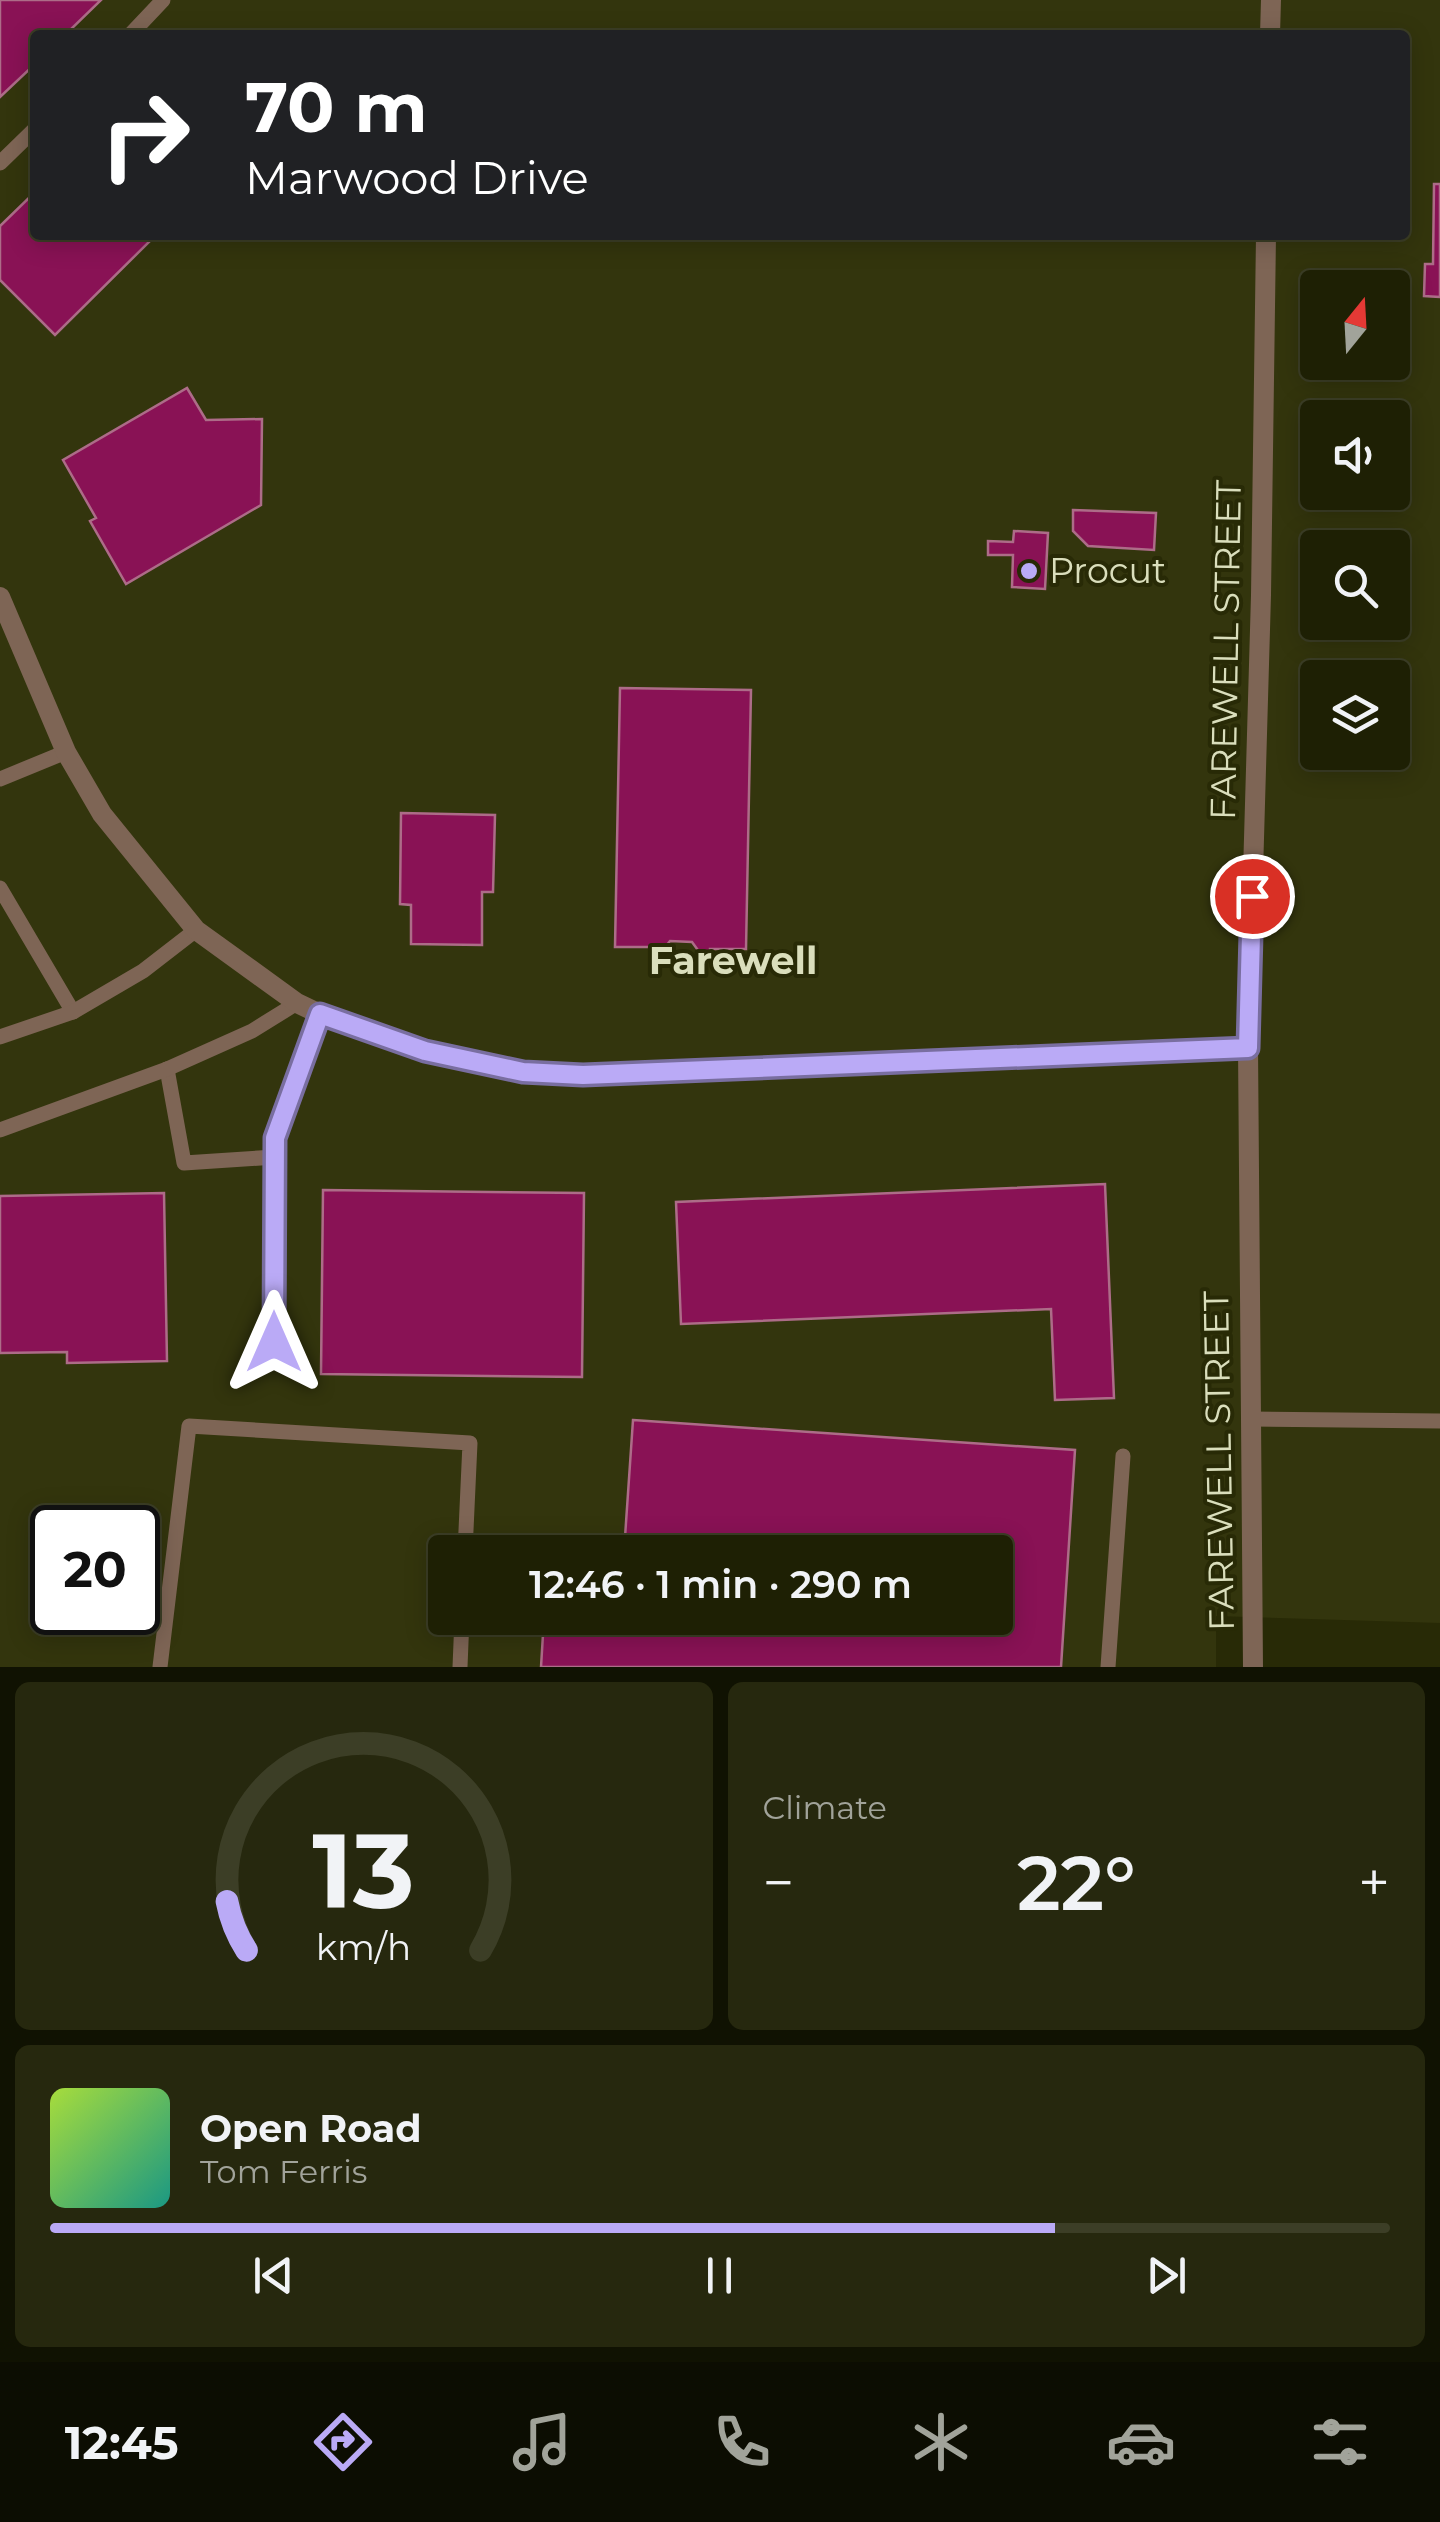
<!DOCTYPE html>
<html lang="en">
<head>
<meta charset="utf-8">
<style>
	:root { --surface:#1e2004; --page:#26280e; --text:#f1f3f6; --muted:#a1a39a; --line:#3c3e26; --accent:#baaaf6 }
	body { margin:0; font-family:Montserrat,sans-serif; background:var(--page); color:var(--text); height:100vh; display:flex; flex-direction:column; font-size:38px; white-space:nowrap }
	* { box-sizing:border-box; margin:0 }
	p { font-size:32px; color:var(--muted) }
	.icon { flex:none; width:55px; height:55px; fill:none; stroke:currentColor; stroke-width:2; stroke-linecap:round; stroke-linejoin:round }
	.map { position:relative; height:1667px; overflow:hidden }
	.panel { display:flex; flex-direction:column; gap:15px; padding:15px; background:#101202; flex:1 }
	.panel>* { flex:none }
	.top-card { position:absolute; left:30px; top:30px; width:1380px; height:210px; border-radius:10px; box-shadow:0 5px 25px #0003,0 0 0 2px var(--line); background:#202124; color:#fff; overflow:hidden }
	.needle { width:65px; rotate:18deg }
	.tools { position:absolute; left:1300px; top:270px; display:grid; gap:20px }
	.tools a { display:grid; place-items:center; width:110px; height:110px; border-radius:10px; background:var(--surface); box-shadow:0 5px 25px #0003,0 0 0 2px var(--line); font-size:50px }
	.speed { position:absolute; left:30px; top:1505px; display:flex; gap:20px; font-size:50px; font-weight:700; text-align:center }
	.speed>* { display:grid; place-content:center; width:130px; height:130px; border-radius:50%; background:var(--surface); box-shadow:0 5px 25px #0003,0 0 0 2px var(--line); line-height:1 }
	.speed .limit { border:5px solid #111; border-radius:15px; background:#fff; color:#111 }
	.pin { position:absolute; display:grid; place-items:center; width:85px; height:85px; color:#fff; margin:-42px; border:5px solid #fff; border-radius:50%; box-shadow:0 2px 10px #0007 }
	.me { position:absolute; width:110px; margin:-55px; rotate:0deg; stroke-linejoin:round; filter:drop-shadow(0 0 8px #0008) }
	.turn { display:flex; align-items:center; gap:35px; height:210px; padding:0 50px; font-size:45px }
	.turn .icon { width:130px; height:130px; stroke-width:2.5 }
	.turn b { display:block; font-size:70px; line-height:85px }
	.big { font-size:75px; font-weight:600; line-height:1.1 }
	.panel .tile { flex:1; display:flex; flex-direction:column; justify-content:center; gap:15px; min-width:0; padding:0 35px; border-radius:15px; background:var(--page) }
	.panel .dial { align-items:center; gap:0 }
	.dial svg { height:260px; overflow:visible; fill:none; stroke:var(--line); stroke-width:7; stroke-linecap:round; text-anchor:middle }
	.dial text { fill:var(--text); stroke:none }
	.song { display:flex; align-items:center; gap:30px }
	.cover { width:120px; height:120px; border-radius:15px; background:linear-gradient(135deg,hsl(80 70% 55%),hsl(170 70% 35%)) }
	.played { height:10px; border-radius:5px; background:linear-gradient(90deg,var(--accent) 75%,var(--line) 75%) }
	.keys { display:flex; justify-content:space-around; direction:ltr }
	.heat { display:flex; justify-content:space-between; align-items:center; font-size:55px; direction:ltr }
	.panel .tiles { flex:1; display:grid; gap:15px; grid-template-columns:1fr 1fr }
	.tile:last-child { grid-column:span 2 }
	.trip { position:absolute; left:428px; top:1535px; width:585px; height:100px; border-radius:10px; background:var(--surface); box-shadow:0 5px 25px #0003,0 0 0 2px var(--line); font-weight:600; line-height:100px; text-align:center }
	.menu { display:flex; height:160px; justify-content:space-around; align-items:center; background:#0c0d02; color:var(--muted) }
	.menu .icon { width:70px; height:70px }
	.menu .selected { color:var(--accent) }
	.menu b { font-size:45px; color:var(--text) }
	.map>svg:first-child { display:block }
	.built { fill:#33350d; fill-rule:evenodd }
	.building { fill:#891255; stroke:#ad6c88; stroke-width:2.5 }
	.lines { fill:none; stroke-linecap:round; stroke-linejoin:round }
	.service { stroke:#7e6555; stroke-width:15 }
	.tertiary { stroke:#7e6555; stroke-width:20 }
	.route-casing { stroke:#796ea0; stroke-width:25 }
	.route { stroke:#baaaf6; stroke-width:18 }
	.poi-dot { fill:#baaaf6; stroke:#282a06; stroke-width:4 }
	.labels { text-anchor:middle; stroke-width:8; stroke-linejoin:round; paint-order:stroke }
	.poi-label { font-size:35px; fill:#dadebc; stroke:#282a06; text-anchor:start }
	.street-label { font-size:35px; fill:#dadebc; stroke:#282a06 }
	.neighbourhood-label { font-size:38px; font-weight:bold; fill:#dadebc; stroke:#282a06 }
</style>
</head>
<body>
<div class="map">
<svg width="1440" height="1667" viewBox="0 0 1440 1667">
	<rect width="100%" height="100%" fill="#282a06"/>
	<path class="built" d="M0 0H1440V1623L1216 1616V1667H0ZM35 35H1405V235H35ZM1318 288H1392V362H1318ZM1318 418H1392V492H1318ZM1318 548H1392V622H1318ZM1318 678H1392V752H1318ZM52 1528H138V1612H52ZM445 1552H995V1618H445Z"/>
	<g class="building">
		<path d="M0 0H101L65 35H35V64L0 97Z"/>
		<path d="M1434 184H1440V297L1424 296 1425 264H1433Z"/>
		<path d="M35 192V235H156L55 335 0 280V226Z"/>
		<path d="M187 388 206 420 262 419 261 505 126 584 90 521 96 518 63 460Z"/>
		<path d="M1073 510 1156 513 1154 550 1088 546 1073 531Z"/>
		<path d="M1014 531 1048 533 1045 589 1012 587 1013 555H988V541L1013 542Z"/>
		<path d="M620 688 751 690 746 949H710V953H700L692 942 670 941 662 951H652V947H615Z"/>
		<path d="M401 813 495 815 493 892H482V945L411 944V905L400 904Z"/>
		<path d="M1105 1184 1114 1398 1055 1400 1051 1309 681 1324 676 1202Z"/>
		<path d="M323 1190 584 1193 582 1377 321 1374Z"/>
		<path d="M164 1193 167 1361 67 1363V1352L0 1353V1196Z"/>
		<path d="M633 1420 1075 1450 1061 1667H541L544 1618H995V1552H624Z"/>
	</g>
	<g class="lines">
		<g class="service">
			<path d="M130 35 163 0"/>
			<path d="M0 163 35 129"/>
			<path d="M0 779 66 752"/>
			<path d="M0 888 73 1012"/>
			<path d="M0 1037 73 1012 143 971 196 930"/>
			<path d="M167 1069 184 1163 275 1157"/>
			<path d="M0 1130 167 1069 252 1031 297 1003"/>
			<path d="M274 1342 275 1139 320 1014"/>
			<path d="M1251 1419 1440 1421"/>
			<path d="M160 1667 189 1426 470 1443 465 1552"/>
			<path d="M460 1667 462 1618"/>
			<path d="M1108 1667 1123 1456"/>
		</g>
		<g class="tertiary">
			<path d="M1270 35 1271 0"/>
			<path d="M0 597 66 752 102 814 196 930 297 1003 320 1014 425 1051 523 1072 583 1075 1248 1047"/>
			<path d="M1253 1667 1248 1047 1261 595 1266 235"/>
		</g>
	</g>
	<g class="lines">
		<g class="route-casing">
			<path id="route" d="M274 1342 275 1138 320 1014 425 1051 523 1072 583 1075 1248 1048 1252 896"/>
		</g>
		<use href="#route" class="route"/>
	</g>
	<circle class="poi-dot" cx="1029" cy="571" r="10"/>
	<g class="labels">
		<g class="poi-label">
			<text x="1049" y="583">Procut</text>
		</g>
		<g class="street-label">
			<text transform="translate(1226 650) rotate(-89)" y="12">FAREWELL STREET</text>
			<text transform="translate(1219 1461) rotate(-91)" y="12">FAREWELL STREET</text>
		</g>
		<g class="neighbourhood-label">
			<text x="733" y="974">Farewell</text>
		</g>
	</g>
</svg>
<div class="tools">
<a><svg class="needle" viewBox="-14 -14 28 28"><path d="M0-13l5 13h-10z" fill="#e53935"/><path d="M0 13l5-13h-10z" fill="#a1a39a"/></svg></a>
<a><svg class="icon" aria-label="sound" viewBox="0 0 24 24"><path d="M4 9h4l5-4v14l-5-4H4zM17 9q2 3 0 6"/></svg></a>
<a><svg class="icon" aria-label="search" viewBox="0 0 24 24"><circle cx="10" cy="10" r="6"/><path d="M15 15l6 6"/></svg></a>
<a><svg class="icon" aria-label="layers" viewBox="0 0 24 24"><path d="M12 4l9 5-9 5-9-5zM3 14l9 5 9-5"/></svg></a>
</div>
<div class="speed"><div class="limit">20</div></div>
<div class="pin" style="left:1252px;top:896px;background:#d93025"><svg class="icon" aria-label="arrive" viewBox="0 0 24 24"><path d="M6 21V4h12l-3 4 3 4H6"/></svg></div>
<svg class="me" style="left:274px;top:1342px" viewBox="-20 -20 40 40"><path d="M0-17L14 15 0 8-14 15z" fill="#baaaf6" stroke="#fff" stroke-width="4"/></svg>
<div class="trip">12:46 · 1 min · 290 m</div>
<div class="top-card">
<div class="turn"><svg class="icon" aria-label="right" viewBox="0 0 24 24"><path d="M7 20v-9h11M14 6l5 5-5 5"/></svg><div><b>70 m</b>Marwood Drive</div></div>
</div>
</div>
<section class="panel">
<div class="tiles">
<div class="tile dial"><svg viewBox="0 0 100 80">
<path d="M14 69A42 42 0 1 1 86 69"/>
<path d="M14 69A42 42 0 0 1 8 54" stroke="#baaaf6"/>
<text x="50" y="56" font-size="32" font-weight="700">13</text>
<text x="50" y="72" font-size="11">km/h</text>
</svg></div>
<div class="tile"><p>Climate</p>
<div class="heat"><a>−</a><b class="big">22°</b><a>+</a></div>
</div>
<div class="tile">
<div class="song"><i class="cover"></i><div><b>Open Road</b><p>Tom Ferris</p></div></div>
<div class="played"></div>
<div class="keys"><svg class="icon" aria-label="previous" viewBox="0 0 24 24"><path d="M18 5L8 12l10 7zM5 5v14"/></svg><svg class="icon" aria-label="pause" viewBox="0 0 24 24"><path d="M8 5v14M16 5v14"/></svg><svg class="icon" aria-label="next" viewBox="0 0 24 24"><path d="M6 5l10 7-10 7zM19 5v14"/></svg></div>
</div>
</div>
</section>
<nav class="menu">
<b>12:45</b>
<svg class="icon selected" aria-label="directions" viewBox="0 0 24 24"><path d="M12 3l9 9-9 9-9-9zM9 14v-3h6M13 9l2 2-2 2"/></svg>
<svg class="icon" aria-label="music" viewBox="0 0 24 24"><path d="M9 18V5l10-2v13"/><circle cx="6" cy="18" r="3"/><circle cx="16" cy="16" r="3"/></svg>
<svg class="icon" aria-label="phone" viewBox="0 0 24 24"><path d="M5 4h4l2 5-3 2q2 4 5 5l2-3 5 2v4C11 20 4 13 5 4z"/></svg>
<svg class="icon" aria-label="climate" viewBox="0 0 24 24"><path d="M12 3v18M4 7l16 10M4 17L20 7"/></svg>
<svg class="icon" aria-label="car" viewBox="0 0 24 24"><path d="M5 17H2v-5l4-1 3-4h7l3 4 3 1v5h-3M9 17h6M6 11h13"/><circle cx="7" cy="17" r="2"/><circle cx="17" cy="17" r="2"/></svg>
<svg class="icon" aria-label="filters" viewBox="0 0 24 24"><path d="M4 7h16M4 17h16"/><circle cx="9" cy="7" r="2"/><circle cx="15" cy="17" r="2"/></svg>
</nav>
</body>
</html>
